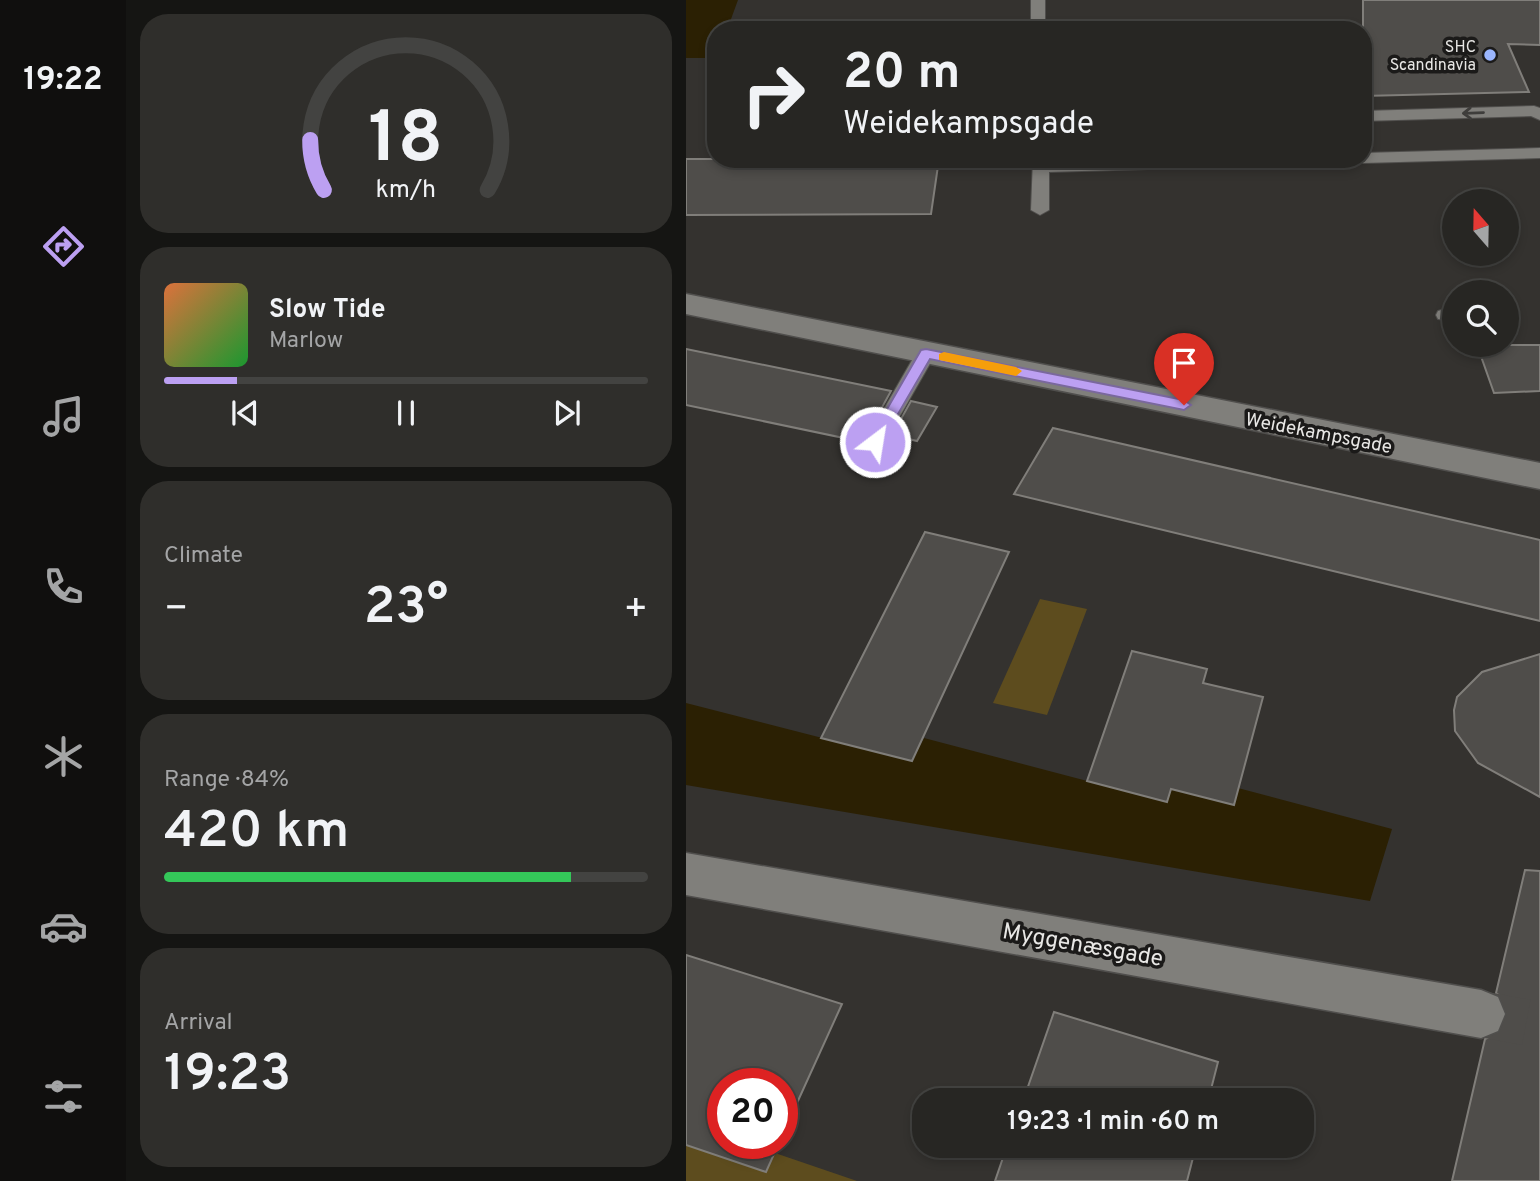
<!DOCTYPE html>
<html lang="en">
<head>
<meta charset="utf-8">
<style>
	:root { --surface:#272623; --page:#2f2e2b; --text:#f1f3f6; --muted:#a4a5a6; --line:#434341; --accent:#bca0f2 }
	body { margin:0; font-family:Overpass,sans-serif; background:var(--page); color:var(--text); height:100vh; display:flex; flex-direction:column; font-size:26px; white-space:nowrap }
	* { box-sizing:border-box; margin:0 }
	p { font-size:23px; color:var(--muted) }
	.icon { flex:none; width:38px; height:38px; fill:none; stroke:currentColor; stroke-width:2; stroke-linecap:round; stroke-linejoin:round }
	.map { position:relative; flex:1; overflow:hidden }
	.details { display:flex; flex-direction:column; gap:14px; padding:14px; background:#151513; width:560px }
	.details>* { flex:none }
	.hud { position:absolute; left:21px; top:21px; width:665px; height:147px; border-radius:28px; box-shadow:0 4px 10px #0003,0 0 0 2px var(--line); background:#272623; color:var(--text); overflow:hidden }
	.needle { width:46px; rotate:340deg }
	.fabs { position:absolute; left:756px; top:189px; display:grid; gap:14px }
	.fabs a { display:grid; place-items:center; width:77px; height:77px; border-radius:50%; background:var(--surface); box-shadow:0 4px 10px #0003,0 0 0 2px var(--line); font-size:35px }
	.speed { position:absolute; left:21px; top:1068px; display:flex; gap:14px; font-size:35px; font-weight:700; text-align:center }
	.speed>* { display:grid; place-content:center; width:91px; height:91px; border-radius:50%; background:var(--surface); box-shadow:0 4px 10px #0003,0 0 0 2px var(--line); line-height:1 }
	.speed .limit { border:10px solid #d22; background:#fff; color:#111 }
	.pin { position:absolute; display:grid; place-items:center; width:60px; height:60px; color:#fff; margin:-72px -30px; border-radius:50% 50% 50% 0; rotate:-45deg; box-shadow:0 0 7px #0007 }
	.pin .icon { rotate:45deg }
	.me { position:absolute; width:77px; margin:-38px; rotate:31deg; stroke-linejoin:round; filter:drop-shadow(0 0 5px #0008) }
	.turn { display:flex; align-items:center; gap:24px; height:147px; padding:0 21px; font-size:32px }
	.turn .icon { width:91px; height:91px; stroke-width:2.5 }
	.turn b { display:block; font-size:49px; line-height:60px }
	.big { font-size:52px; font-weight:600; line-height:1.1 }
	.details .card { flex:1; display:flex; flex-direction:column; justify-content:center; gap:10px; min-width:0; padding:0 24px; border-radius:28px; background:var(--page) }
	.details .dial { align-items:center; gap:0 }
	.dial svg { height:182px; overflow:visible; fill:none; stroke:var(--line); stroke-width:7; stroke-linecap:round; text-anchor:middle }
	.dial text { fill:var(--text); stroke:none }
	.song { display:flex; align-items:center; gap:21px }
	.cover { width:84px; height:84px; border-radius:10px; background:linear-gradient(135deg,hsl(20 70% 55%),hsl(130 70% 35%)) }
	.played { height:7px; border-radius:4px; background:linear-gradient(90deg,var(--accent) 15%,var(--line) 15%) }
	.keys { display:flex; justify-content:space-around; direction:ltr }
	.heat { display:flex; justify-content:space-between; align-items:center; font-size:38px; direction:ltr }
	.charge { height:10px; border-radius:5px; background:linear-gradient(90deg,#34c759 84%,var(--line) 0) }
	.trip { position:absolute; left:226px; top:1088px; width:402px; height:70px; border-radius:28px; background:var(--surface); box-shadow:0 4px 10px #0003,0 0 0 2px var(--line); font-weight:600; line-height:70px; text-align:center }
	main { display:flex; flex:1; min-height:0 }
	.menu { display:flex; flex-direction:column; width:126px; justify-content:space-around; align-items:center; background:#100f0e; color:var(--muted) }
	.menu .icon { width:49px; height:49px }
	.menu .selected { color:var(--accent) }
	.menu b { font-size:32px; color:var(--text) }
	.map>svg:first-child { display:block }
	.green { fill:#5d4c1e }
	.water { fill:#2b2003 }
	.building { fill:#4f4d4a; stroke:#807e7a; stroke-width:2 }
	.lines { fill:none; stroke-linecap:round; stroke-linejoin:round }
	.street-tunnel { stroke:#4f4d4a; stroke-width:46; stroke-dasharray:46 24; stroke-linecap:butt }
	.lane-casing { stroke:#504f4d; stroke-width:2 }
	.street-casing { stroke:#504f4d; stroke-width:3 }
	.lane { fill:#807f7b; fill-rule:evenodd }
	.street { fill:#807f7b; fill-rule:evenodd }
	.oneway { stroke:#3e3d3b }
	.route { fill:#bca0f2; stroke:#7a689d; stroke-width:2 }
	.slow { fill:#f59e0b }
	.poi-dot { fill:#9ab5fd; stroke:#1b1a19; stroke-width:2.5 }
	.labels { text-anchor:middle; stroke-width:7; stroke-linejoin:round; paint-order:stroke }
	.far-poi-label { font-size:16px; fill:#e8e7e5; stroke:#1b1a19; text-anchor:end }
	.street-label { font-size:19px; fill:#e8e7e5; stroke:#1b1a19 }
	.near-street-label { font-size:23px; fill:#e8e7e5; stroke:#1b1a19 }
</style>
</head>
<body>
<main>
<nav class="menu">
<b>19:22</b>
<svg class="icon selected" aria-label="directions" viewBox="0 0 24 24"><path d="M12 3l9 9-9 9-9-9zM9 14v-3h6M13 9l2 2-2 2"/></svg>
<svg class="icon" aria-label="music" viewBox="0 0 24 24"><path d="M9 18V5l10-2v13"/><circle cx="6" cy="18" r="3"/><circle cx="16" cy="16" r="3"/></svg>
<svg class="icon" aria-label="phone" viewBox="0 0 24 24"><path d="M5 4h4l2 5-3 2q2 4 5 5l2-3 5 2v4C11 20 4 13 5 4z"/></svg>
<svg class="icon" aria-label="climate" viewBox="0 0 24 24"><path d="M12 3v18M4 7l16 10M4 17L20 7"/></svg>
<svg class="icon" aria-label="car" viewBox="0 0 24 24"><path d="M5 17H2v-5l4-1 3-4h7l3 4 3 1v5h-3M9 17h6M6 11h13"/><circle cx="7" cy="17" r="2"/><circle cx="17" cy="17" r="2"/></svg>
<svg class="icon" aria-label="filters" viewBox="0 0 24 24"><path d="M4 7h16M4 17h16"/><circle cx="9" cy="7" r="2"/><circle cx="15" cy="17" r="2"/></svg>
</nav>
<section class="details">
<div class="card dial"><svg viewBox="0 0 100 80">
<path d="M14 69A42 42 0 1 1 86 69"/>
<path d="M14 69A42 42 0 0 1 8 47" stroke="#bca0f2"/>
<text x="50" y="56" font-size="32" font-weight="700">18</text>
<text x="50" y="72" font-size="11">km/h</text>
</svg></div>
<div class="card">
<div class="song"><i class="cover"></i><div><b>Slow Tide</b><p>Marlow</p></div></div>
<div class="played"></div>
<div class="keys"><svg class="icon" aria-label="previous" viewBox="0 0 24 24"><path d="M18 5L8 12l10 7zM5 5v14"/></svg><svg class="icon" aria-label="pause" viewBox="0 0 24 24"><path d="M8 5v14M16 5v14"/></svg><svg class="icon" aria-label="next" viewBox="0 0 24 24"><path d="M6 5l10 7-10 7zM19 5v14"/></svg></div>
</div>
<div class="card"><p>Climate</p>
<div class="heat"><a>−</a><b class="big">23°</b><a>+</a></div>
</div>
<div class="card"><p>Range · 84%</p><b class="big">420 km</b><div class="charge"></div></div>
<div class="card"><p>Arrival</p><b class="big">19:23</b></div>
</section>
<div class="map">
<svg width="854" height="1181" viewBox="0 0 854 1181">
	<rect width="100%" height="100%" fill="#34322f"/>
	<g class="green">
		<path d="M354 599 401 609 361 715 307 703Z"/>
		<path d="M0 1145 80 1172 89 1153 171 1181H0Z"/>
	</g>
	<g class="water">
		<path d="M0 0H52L41 30H30V58H0Z"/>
		<path d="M0 703 226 761 238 738 481 802 489 778 552 788 706 829 684 901 0 785Z"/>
	</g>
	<g class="building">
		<path d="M677 0H854V45L822 44 843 92 677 96Z"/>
		<path d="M0 159H253L245 214 0 215Z"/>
		<path d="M791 345H854V391L808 393Z"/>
		<path d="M0 349 205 391 177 442 0 405Z"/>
		<path d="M225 401 251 407 231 441 206 435Z"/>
		<path d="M367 428 854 540V621L328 494Z"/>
		<path d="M239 532 323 552 226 761 135 738Z"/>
		<path d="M446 651 521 669 517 683 577 697 548 805 485 789 481 802 401 781Z"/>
		<path d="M854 654V797L792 763 769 731 768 710 771 697 796 672Z"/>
		<path d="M839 870 854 871V1181H766L799 1039 814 1032 821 1015 814 996 810 993Z"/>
		<path d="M0 955 156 1004 96 1136V1083H37V1143H93L80 1172 0 1145Z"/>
		<path d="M368 1012 532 1062 522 1101H337Z"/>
		<path d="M321 1146H510L501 1181H309Z"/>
	</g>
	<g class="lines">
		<path class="street-tunnel" d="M795 1014 854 1025"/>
		<g class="lane-casing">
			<g id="lane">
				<rect x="345" y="0" width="14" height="30"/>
				<path d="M848 106 854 108V120L845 116 677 121V111Z"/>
				<path d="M854 148V158L677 163 670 159H677V153Z"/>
				<path d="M347 159H363V162L639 159 631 164 363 172V210L354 215 345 210Z"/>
				<path d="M759 309H768V321L752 319 750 315 752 311Z"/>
				<path d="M240 347 247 348 250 353 199 442 196 447 189 449 182 447 179 442 233 348Z"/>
			</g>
		</g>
		<g class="street-casing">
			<g id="street">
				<path d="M0 294 854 463V489L0 314Z"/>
				<path d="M0 853 795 990 812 997 819 1014 812 1031 795 1038 0 895Z"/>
			</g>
		</g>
		<use href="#lane" class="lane"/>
		<use href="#street" class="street"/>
	</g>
	<defs><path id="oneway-shaft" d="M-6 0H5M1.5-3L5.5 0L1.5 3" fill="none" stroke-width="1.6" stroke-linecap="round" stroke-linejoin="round" transform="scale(1.75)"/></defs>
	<use class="oneway" href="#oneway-shaft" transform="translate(787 113) rotate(178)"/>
	<path class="route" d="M240 349 498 400 505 405 498 410 244 359 194 445H184L182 442 235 350Z"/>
	<path class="slow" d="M258 352 330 367 336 371 330 376 253 360V354Z"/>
	<circle class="poi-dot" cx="804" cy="55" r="7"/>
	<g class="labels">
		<g class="far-poi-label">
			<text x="790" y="52">SHC<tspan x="790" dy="18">Scandinavia</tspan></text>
		</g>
		<g class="street-label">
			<text transform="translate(633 432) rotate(11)" y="7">Weidekampsgade</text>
		</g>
		<g class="near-street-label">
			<text transform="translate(397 944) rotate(10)" y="8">Myggenæsgade</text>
		</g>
	</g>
</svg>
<div class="fabs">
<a><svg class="needle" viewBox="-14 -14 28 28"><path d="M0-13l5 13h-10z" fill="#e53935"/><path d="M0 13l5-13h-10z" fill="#a4a5a6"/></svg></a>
<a><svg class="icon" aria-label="search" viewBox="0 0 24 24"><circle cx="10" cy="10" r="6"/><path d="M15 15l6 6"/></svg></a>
</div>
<div class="speed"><div class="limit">20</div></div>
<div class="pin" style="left:498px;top:405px;background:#d93025"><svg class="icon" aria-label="arrive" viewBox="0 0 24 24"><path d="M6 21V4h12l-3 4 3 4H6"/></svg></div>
<svg class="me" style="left:189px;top:442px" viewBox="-20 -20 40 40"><circle r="17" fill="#bca0f2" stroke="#fff" stroke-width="3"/><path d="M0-11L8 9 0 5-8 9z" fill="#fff"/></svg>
<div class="trip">19:23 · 1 min · 60 m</div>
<div class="hud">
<div class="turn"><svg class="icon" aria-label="right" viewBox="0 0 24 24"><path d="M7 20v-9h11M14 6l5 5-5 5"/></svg><div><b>20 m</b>Weidekampsgade</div></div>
</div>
</div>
</main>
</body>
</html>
